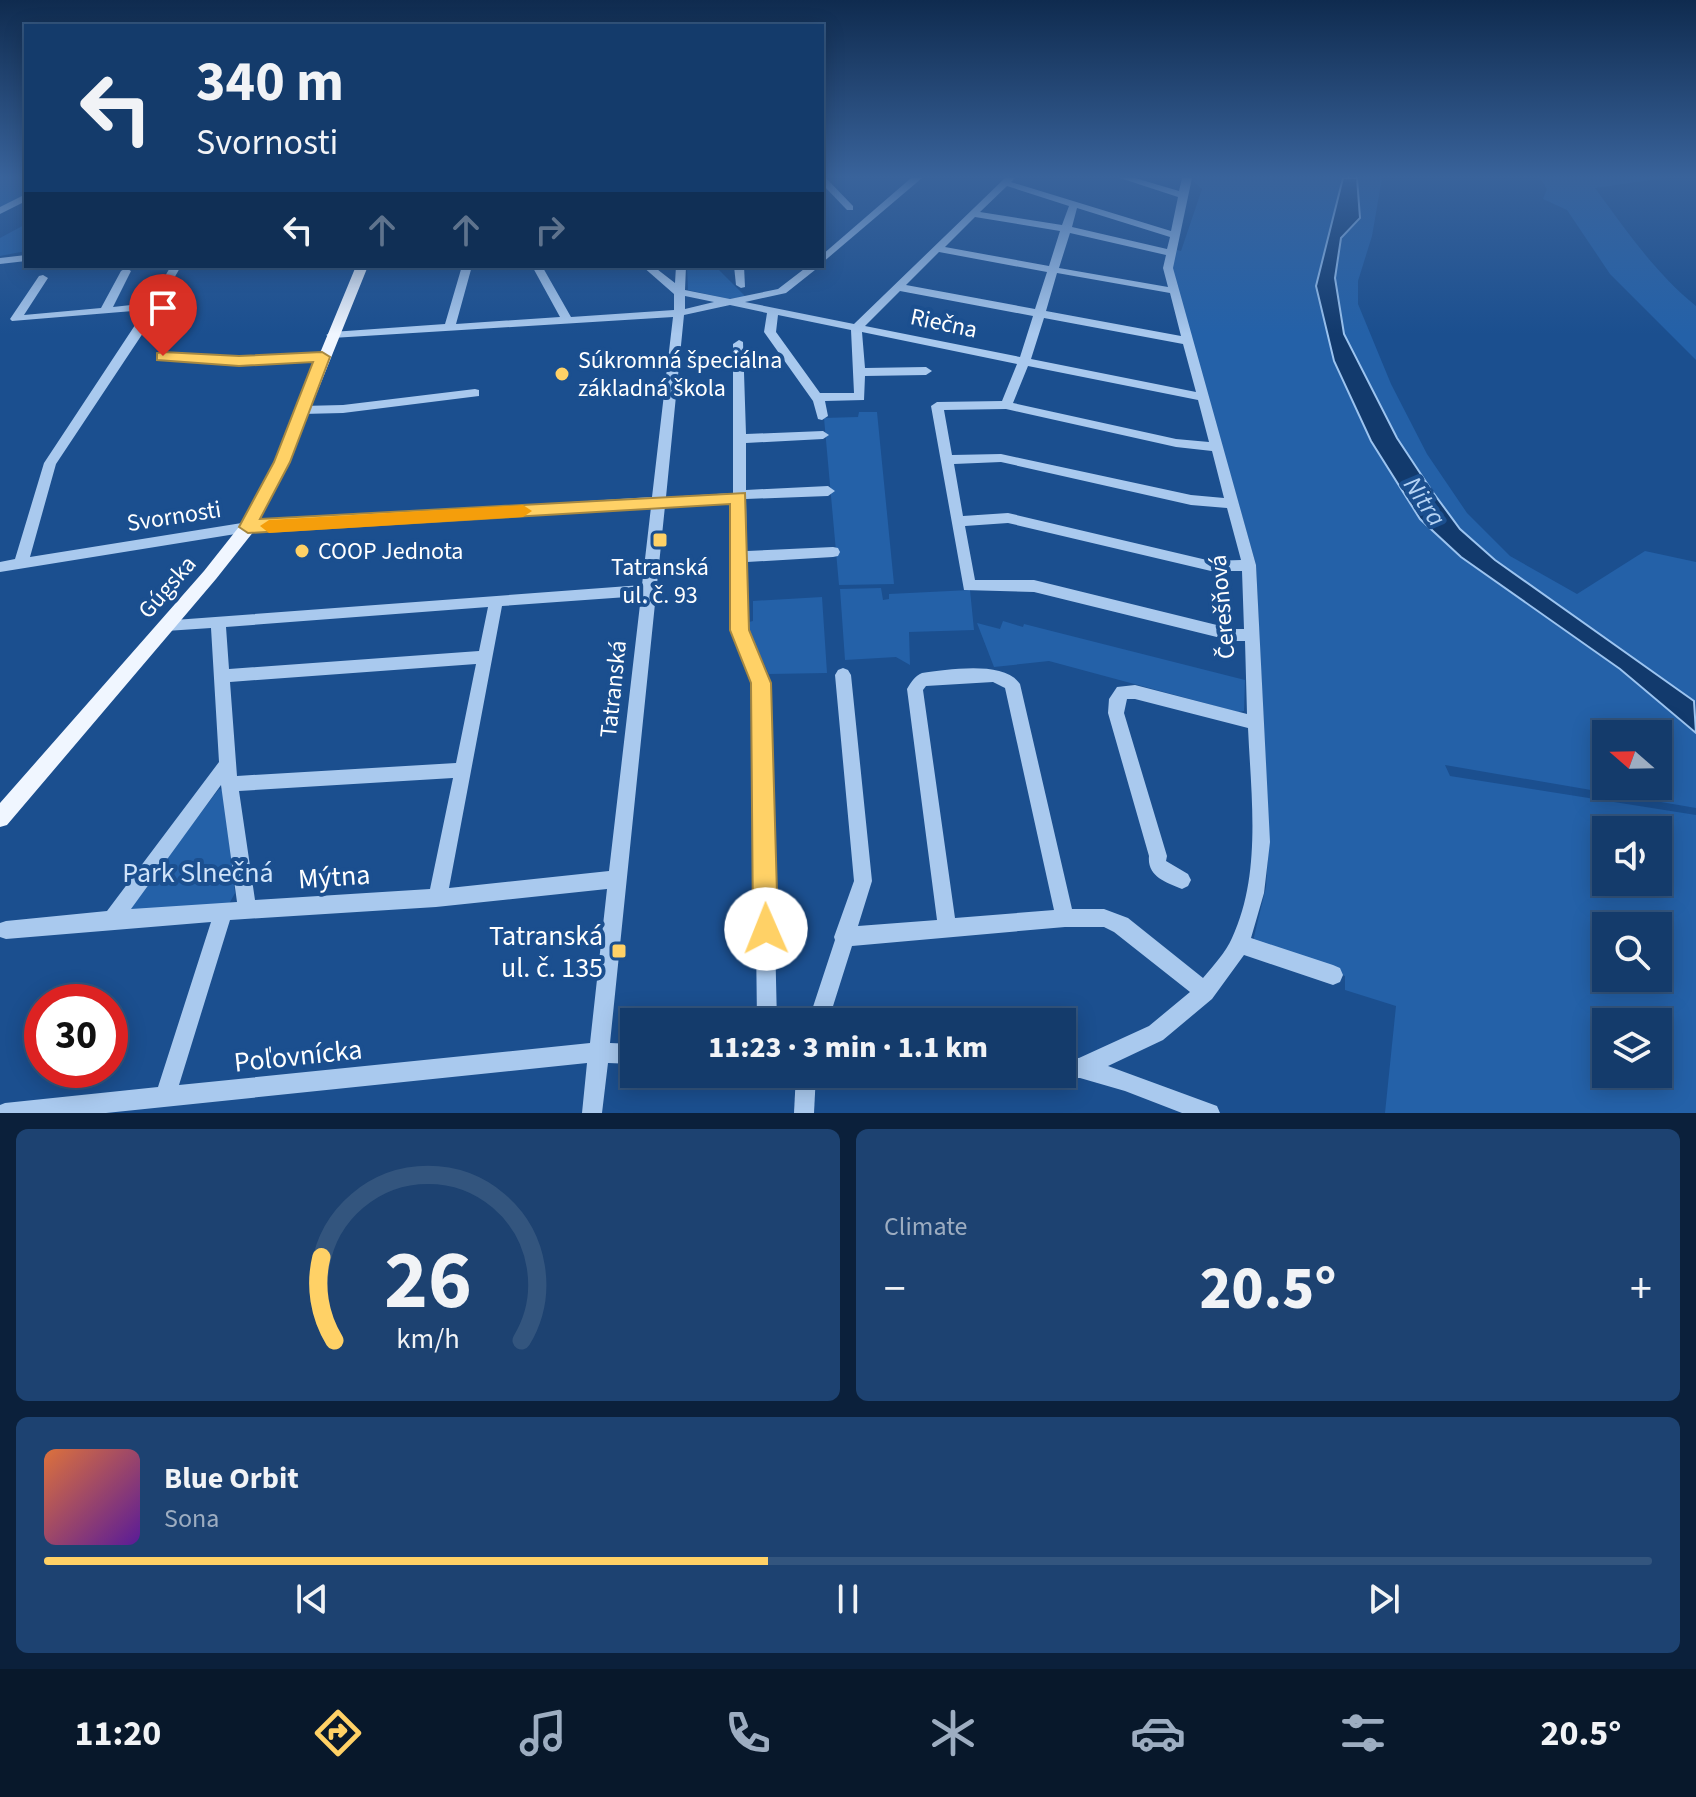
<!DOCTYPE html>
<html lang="en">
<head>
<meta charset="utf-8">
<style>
	:root { --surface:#143b6b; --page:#1d4271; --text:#f1f3f6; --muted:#9dadc1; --line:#33557e; --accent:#ffd166 }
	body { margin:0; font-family:"Source Sans 3",sans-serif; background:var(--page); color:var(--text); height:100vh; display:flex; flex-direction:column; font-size:30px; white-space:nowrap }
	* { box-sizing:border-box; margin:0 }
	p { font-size:26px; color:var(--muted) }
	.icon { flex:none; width:44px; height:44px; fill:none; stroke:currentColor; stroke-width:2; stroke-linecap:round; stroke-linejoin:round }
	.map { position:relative; height:1113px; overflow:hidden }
	.drawer { display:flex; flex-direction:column; gap:16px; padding:16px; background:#0b203b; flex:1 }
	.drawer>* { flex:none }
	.top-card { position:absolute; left:24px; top:24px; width:800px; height:244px; border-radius:0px; box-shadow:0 4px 20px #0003,0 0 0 2px var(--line); background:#143b6b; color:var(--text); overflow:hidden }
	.needle { width:52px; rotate:290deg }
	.fabs { position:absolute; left:1592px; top:720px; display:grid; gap:16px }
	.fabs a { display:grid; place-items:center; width:80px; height:80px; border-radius:0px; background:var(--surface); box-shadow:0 4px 20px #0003,0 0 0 2px var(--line); font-size:40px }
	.speed { position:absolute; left:24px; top:984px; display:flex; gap:16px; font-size:40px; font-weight:700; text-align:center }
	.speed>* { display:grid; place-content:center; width:104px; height:104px; border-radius:50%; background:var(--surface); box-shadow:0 4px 20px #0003,0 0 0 2px var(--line); line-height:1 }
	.speed .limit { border:12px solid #d22; background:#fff; color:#111 }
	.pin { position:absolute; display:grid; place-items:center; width:68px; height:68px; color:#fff; margin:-82px -34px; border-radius:50% 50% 50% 0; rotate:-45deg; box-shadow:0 0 8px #0007 }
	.pin .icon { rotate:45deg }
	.me { position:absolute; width:88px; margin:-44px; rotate:359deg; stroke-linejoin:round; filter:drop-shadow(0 0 6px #0008) }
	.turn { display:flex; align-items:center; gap:28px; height:168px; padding:0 40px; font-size:36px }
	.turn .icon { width:104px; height:104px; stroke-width:2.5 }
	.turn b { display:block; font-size:56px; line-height:68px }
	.lanes { display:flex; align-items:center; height:76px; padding:0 40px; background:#0003; justify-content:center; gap:40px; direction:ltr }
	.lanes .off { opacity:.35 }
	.big { font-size:60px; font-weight:800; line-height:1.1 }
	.drawer .widget { flex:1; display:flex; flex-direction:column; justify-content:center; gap:12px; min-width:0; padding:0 28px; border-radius:12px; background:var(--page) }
	.drawer .dial { align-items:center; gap:0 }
	.dial svg { height:208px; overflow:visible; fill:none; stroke:var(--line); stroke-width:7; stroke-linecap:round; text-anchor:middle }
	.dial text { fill:var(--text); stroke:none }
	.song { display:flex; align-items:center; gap:24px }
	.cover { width:96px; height:96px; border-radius:12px; background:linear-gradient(135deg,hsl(20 70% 55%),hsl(270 70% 35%)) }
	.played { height:8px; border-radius:4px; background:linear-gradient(90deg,var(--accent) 45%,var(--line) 45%) }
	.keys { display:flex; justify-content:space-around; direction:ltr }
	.heat { display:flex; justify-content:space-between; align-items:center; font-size:44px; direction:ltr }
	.drawer .tiles { flex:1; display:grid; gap:16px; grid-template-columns:1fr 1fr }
	.widget:last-child { grid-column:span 2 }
	.trip { position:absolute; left:620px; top:1008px; width:456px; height:80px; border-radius:0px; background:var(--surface); box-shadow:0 4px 20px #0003,0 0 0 2px var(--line); font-weight:800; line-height:80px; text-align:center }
	.tab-bar { display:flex; height:128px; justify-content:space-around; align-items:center; background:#08182b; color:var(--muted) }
	.tab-bar .icon { width:56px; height:56px }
	.tab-bar .active { color:var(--accent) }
	.tab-bar b { font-size:36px; color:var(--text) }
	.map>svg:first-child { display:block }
	.green { fill:#2461a8; fill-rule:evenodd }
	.water { fill:#123a6d; stroke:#9cc4f0; stroke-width:2 }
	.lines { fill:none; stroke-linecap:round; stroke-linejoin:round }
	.minor { fill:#a9c9ee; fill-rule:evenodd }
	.major { fill:#f0f6ff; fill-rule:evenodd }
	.route { fill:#ffd166; stroke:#a68842; stroke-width:2 }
	.slow { fill:#f59e0b }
	.poi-dot { fill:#ffd166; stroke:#1b4f8f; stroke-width:3 }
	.labels { text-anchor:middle; stroke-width:8; stroke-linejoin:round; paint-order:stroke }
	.street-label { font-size:24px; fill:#fff; stroke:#1b4f8f }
	.poi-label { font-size:24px; fill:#fff; stroke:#1b4f8f; text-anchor:start }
	.water-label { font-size:26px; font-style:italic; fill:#b5d3f5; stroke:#1b4f8f }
	.near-park-label { font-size:28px; fill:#cfe3fa; stroke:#1b4f8f }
	.near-street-label { font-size:28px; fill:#fff; stroke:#1b4f8f }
	.near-poi-label { font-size:28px; fill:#fff; stroke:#1b4f8f; text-anchor:end }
</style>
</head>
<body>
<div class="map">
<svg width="1696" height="1113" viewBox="0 0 1696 1113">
	<rect width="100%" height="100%" fill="#1b4f8f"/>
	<g class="green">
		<path d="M0 178H26V195L0 209Z"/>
		<path d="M1195 178H1343L1316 286 1420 519 1620 669 1696 733V808L1445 765 1450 776 1696 815V1113H1385L1396 1006 1345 990V976L1253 941 1266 887 1269 839 1256 565 1172 270 1174 249 1181 251 1202 189 1193 181ZM1606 734H1658V786H1606ZM1606 830H1658V882H1606ZM1606 926H1658V978H1606ZM1606 1022H1658V1074H1606Z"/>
		<path d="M1357 178H1382L1372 236 1358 281V304L1391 384 1427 454 1467 513 1510 556 1577 594 1645 551 1696 562V703L1495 560 1460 529 1432 491 1397 438 1344 334 1335 278 1341 238 1360 218Z"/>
		<path d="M1540 178H1665L1595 188C1626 230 1655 273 1696 306V360L1610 274 1567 210 1543 199 1547 189Z"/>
		<path d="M26 224V251L0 256V238Z"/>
		<path d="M687 266H715L746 297 729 299 688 290Z"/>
		<path d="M859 412H877L894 584 839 585 824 418 858 417Z"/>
		<path d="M881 588 883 600 889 599V594L970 590 974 630 909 632 910 665 896 657 845 660 840 589Z"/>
		<path d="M822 597 827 673 769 674 745 623 753 621V601Z"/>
		<path d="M1003 621 1023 627 1024 624 1245 680 1244 711 1238 712 1049 661 994 667 977 623 1000 629Z"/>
		<path d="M219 789 223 790 235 893 229 904 125 912Z"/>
	</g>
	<path class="water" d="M1343 178H1357L1360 218 1341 238 1335 278 1344 334 1397 438 1432 491 1460 529 1495 560 1694 701 1696 733 1620 669 1461 557 1420 519 1371 441 1334 361 1316 286Z"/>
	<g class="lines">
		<g class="minor">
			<path d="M822 178H826L853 206V210H847L822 184Z"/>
			<path d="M911 178H922L822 263V255Z"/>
			<path d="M1005 178H1015L1011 182 1171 231 1178 197 1120 178H1135L1179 191 1182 178H1192L1173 268 1256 565 1270 842 1264 893 1251 938 1333 965 1340 968 1343 975 1340 982 1333 985 1244 955 1212 999 1163 1040 1108 1066 1217 1106 1220 1113H1182L1125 1091 1080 1078H1062L1055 1075 1062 1074V1058H1079L1149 1026 1190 992 1114 932 1104 927H1065L852 946 828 1022H808L835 940 834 937 854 881 835 675 838 670 843 668 848 670 851 675 872 881 858 926 937 920 907 689C911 682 915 676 922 673 947 670 1004 660 1020 684L1072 909H1104L1128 918 1203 978C1213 966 1226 952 1232 938 1262 874 1251 796 1248 728L1135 699H1127L1124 713 1167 856 1166 861 1188 874 1191 880 1188 886 1182 889C1165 882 1147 876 1149 856L1108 713 1109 699 1117 687 1135 685 1247 714 1245 641H1233L1034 592 964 590 931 406 937 402 1002 401 1017 364 862 332 865 368 926 367 932 371 926 375 865 376 864 400 825 401 828 416 822 420 818 419 813 401 764 332 767 313 730 305 684 315 666 497 733 493V344L739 340 743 342 746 434 823 431 829 435 823 439 746 443V490L828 486 835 491 828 496 746 499 747 551 833 547 838 548 840 552 838 556 833 557 747 562V630L769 683 777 1022H757L753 683 733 630V502L665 506 610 1043 634 1044V1064L608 1063 602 1113H582L587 1063 106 1113H0V1105L5 1103 158 1087 211 922 6 939 0 937V923L6 921 107 911 219 762 211 628 166 631 161 629 159 625 161 621 642 585 651 507 248 532 0 572V562L15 559 44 463 145 310 12 321 10 319 39 276 43 275 48 278 24 315 101 308 121 271 126 268 131 271 113 307 149 303 171 266H181L143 333 56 464 30 557 248 522 652 497 673 317 332 338 326 335 332 332 445 324 462 266H472L456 324 560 317 532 266H542L571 317 674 310V294L642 266H653L675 283 676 266H686L685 290 730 299 778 289 808 266H820L786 293 745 302 854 324ZM1007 186 1069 206 1062 225 980 212ZM1077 208 1170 237 1167 249 1072 227ZM975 217 1060 231 1049 266 945 247ZM1070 233 1166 255 1163 268 1168 287 1059 268ZM939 252 1047 272 1035 309 906 285ZM1057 273 1170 293 1181 336 1046 311ZM900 291 1033 316 1020 357 865 326ZM685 296 714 302 685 309ZM778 315 851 330 854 393H820L776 332ZM1044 318 1183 344 1196 392 1031 359ZM1028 366 1198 400 1209 442 1176 439 1013 403ZM1006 409 1176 447 1212 451 1224 498 1191 495 1001 454 952 455 944 410ZM1001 462 1191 505 1227 508 1241 560 1211 561 1008 513 963 516 954 464ZM1008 523 1211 571H1242L1244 629H1233L1034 580H975L965 526ZM641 596 609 871 449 888 502 606ZM488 607 479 651 229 669 226 627ZM476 664 456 763 237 776 230 682ZM993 682 1005 688 1054 910 955 918 923 690 926 686ZM453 778 430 889 255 900 239 791ZM221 785 237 902 131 909ZM607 889 590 1043 179 1085 230 920 436 907Z"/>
			<path d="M26 194V201L0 214V207Z"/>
			<path d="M26 255V261L0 264V258Z"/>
			<path d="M734 266H744L745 287 741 288 736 285Z"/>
			<path d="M163 352 239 357 322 353 328 357 322 361 239 365 159 359 157 356Z"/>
			<path d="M475 389 479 390V396L343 413 302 414 296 410 302 406 343 405Z"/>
			<path d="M796 1074H816L814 1113H794Z"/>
		</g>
		<path class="major" d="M356 266H368L289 462 254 531 216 579 7 825 0 827V803L204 571 242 523 275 462Z"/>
	</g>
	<linearGradient id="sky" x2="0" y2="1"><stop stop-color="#0f2b4f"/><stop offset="0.53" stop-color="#39639b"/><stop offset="1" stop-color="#39639b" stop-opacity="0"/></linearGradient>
	<rect width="1696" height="334" fill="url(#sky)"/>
	<path class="route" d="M163 352 239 356 322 352 330 357 290 462 260 519 745 493 749 630 771 683 778 929 774 938 766 942 757 938 753 929 751 683 730 630V504L248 533 239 527 274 462 313 362 239 366 157 360V353Z"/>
	<path class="slow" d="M523 505 532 511 523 517 269 533 260 526 269 520Z"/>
	<g class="poi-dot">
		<circle cx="562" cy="374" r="8"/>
		<rect x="652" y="532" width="16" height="16" rx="4"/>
		<circle cx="302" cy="551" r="8"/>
		<rect x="611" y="943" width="16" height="16" rx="4"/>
	</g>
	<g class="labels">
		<g class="street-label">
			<text transform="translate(944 323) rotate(12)" y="8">Riečna</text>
			<text transform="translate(174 516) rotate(-9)" y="8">Svornosti</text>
			<text transform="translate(167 587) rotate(-49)" y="8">Gúgska</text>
			<text transform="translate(1222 607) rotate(-95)" y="8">Čerešňová</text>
			<text transform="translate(613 689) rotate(-84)" y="8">Tatranská</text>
		</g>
		<g class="poi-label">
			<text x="578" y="368">Súkromná špeciálna<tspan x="578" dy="28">základná škola</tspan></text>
			<text x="318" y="559">COOP Jednota</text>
			<text x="660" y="575" text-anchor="middle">Tatranská<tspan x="660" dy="28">ul. č. 93</tspan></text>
		</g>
		<g class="water-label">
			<text transform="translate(1425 501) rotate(56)" y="9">Nitra</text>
		</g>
		<g class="near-park-label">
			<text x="198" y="882">Park Slnečná</text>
		</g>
		<g class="near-street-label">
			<text transform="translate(334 876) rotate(-4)" y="10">Mýtna</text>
			<text transform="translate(298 1055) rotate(-6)" y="10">Poľovnícka</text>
		</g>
		<g class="near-poi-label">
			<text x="603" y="945">Tatranská<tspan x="603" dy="32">ul. č. 135</tspan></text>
		</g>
	</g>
</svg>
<div class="fabs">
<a><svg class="needle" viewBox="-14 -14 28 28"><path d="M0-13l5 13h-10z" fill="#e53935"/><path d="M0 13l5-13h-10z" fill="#9dadc1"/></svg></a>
<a><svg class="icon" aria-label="sound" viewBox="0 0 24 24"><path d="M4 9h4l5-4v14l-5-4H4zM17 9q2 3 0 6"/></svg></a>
<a><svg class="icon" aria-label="search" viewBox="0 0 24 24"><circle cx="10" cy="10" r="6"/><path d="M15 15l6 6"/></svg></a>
<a><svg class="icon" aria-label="layers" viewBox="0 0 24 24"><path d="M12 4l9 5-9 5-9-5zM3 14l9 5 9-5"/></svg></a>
</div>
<div class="speed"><div class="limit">30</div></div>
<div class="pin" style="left:163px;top:356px;background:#d93025"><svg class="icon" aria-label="arrive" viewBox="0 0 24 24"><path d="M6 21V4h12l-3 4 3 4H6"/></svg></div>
<svg class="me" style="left:766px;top:929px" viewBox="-20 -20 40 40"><circle r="19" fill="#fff"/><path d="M0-13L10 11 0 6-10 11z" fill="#ffd166"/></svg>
<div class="trip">11:23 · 3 min · 1.1 km</div>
<div class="top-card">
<div class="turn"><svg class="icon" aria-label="left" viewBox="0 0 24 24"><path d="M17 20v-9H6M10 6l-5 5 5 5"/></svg><div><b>340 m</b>Svornosti</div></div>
<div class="lanes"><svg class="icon" aria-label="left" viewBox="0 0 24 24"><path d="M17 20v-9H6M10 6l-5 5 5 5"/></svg><svg class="icon off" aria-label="ahead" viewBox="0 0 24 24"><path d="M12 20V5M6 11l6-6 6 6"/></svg><svg class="icon off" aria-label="ahead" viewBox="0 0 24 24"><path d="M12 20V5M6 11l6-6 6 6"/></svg><svg class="icon off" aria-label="right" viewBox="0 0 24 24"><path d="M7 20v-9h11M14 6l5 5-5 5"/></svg></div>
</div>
</div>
<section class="drawer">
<div class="tiles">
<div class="widget dial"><svg viewBox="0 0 100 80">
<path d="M14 69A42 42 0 1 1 86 69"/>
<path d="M14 69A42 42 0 0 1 9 37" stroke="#ffd166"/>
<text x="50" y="56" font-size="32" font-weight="700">26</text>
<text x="50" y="72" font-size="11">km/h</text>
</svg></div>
<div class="widget"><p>Climate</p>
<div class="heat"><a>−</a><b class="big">20.5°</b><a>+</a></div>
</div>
<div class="widget">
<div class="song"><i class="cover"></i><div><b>Blue Orbit</b><p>Sona</p></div></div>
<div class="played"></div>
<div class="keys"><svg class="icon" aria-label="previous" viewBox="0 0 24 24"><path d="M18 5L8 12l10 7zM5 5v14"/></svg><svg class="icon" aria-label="pause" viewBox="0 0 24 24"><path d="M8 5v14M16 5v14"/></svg><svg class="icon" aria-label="next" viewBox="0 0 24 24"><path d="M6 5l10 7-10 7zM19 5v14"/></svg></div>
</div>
</div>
</section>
<nav class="tab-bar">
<b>11:20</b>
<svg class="icon active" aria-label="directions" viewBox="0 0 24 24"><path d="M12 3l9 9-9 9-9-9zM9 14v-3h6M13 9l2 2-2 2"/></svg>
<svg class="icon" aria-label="music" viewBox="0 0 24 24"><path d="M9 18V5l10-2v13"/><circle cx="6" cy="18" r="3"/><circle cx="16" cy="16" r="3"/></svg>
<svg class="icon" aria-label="phone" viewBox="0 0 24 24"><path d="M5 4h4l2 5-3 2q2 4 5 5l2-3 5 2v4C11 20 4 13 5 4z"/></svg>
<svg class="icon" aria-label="climate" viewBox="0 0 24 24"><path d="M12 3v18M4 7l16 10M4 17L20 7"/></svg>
<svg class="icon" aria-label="car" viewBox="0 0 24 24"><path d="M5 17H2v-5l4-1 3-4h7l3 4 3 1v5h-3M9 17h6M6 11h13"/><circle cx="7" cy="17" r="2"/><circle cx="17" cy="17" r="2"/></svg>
<svg class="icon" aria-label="filters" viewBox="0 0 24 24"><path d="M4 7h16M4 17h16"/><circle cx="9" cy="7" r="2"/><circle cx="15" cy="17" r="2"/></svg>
<b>20.5°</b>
</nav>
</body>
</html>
